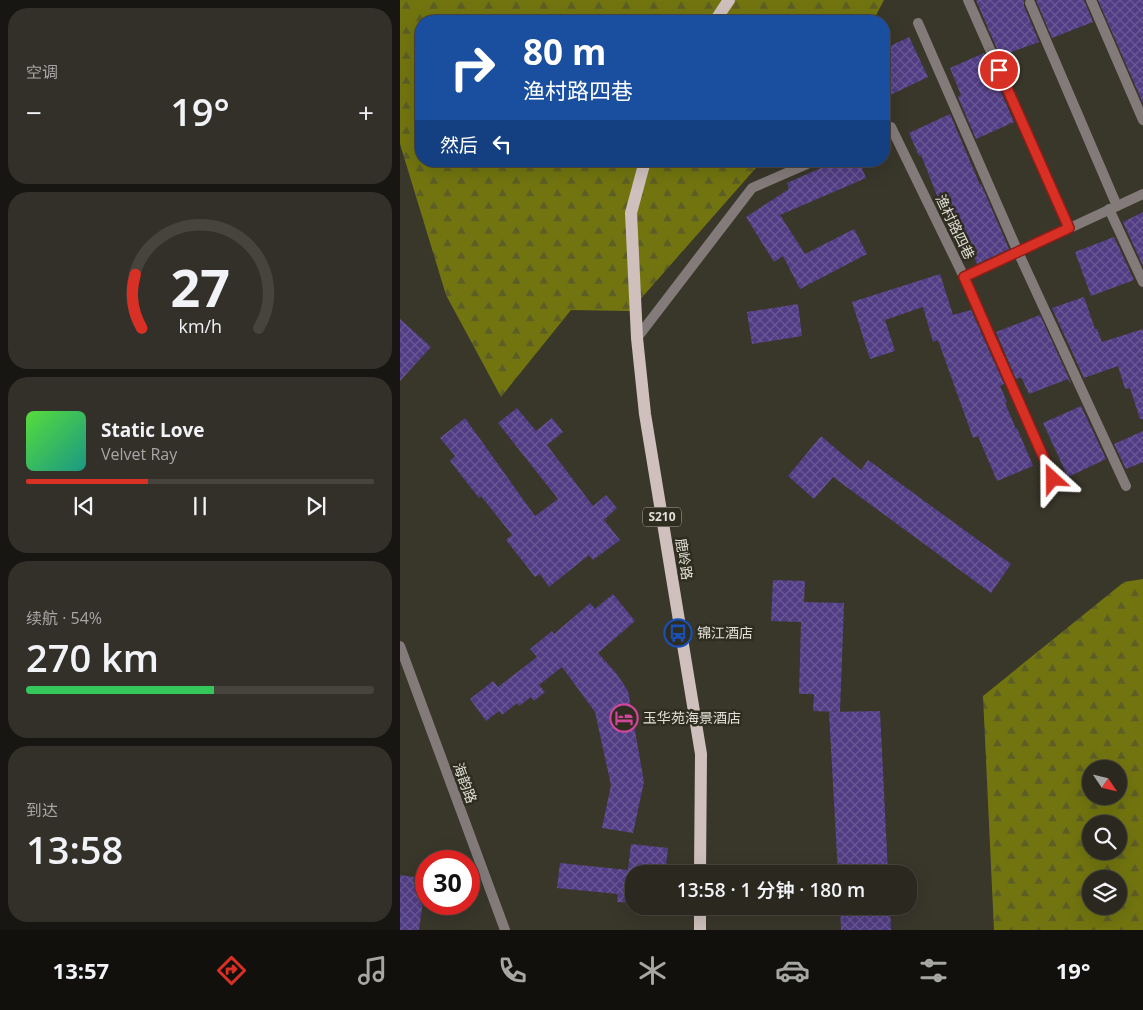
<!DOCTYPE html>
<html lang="zh">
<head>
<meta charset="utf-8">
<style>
	:root { --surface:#2b2820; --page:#333029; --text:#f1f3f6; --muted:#a6a6a5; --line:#47443e; --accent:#d93025 }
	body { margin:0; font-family:"Open Sans","Noto Sans SC",sans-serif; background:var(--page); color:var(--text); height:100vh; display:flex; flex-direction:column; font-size:19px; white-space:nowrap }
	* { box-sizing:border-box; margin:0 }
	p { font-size:16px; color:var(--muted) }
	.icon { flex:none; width:28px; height:28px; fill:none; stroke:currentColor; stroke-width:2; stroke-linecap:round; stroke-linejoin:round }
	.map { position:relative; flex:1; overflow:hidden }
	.panel { display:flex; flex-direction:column; gap:8px; padding:8px; background:#181612; width:400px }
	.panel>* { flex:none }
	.banner { position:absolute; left:15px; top:15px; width:475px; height:152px; border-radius:20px; box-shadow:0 5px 20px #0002,0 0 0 1px var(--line); background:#1a4fa0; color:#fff; overflow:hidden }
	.needle { width:32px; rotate:125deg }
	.fabs { position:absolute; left:682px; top:760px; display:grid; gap:10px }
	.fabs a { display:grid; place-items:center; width:45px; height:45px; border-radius:50%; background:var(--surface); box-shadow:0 5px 20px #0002,0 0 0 1px var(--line); font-size:25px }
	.speed { position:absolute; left:15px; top:850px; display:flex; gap:10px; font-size:25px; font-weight:700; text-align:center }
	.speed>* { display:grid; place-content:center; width:65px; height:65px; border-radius:50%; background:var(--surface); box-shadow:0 5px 20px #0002,0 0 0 1px var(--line); line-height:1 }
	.speed .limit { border:8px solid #d22; background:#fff; color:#111 }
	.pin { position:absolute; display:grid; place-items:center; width:42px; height:42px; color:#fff; margin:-21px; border:2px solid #fff; border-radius:50%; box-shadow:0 1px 5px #0007 }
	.me { position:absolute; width:55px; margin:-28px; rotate:336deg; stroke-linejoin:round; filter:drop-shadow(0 0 4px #0008) }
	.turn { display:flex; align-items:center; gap:18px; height:105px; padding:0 25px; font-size:22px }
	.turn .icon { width:65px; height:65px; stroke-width:2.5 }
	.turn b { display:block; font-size:35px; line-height:42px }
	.then { display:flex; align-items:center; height:48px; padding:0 25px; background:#0003; gap:10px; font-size:19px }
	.big { font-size:38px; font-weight:600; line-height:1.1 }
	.panel .tile { flex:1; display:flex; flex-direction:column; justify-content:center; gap:8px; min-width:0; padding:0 18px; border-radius:20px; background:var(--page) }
	.panel .dial { align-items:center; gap:0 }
	.dial svg { height:130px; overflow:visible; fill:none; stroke:var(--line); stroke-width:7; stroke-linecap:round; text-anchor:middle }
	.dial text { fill:var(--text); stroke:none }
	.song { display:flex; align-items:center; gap:15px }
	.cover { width:60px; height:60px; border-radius:8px; background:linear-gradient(135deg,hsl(110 70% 55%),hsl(170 70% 35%)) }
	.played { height:5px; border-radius:2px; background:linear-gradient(90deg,var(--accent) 35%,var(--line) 35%) }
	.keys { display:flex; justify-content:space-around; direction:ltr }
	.heat { display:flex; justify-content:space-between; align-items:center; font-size:28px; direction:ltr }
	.charge { height:8px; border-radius:4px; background:linear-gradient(90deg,#34c759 54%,var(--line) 0) }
	.trip { position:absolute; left:225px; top:865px; width:292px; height:50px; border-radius:20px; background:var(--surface); box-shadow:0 5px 20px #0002,0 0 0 1px var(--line); font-weight:600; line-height:50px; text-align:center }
	.tab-bar { display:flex; height:80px; justify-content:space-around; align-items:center; background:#11100d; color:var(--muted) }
	.tab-bar .icon { width:35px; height:35px }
	.tab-bar .active { color:var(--accent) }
	.tab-bar b { font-size:22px; color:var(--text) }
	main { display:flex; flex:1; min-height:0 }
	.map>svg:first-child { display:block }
	.forest { fill:url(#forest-firs); fill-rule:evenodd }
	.building { fill:url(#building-cross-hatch) }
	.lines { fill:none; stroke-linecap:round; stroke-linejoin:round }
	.minor { stroke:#837b7a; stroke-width:10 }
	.tertiary { stroke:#837b7a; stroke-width:10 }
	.primary { stroke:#cfc0bd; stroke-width:12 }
	.route-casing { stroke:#8d1f18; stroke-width:12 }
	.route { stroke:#d93025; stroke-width:9 }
	.labels { text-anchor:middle; stroke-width:5; stroke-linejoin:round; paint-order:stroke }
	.shield { fill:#2f2c20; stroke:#aba99f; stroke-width:1 }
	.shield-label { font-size:12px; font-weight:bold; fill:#e0ded6 }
	.street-label { font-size:14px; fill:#e0ded6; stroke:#2f2c20 }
	.poi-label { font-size:14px; fill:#e0ded6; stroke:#2f2c20; text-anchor:start }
</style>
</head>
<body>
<main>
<section class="panel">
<div class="tile"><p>空调</p>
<div class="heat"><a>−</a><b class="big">19°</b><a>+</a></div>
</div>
<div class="tile dial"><svg viewBox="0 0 100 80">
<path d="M14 69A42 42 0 1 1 86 69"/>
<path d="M14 69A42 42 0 0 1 10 36" stroke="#d93025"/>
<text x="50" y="56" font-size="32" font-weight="700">27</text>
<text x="50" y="72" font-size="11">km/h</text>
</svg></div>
<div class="tile">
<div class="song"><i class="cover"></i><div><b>Static Love</b><p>Velvet Ray</p></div></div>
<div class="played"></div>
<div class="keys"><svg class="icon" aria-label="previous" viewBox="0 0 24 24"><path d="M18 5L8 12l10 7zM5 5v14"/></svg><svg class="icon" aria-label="pause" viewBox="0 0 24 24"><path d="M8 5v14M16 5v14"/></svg><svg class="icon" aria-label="next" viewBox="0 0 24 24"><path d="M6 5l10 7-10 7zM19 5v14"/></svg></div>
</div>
<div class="tile"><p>续航 · 54%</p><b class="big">270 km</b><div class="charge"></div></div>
<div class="tile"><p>到达</p><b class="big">13:58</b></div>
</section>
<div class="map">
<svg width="743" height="930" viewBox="0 0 743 930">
	<defs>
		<pattern id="forest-firs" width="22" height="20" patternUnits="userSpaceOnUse" patternTransform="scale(1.25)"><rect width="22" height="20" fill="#72750f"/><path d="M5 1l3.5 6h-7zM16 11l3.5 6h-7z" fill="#5d5e25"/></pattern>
		<pattern id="building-cross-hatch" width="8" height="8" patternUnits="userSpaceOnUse" patternTransform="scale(1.25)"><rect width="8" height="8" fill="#513d84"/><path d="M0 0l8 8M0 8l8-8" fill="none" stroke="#6a5995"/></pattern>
	</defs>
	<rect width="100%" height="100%" fill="#39362a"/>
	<g class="forest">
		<path d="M0 0H484L473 21H21V161H362L230 311 171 310 101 397 46 295 0 144Z"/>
		<path d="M743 579V930H594L583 696 724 582ZM691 769H719V796H691ZM691 824H719V851H691ZM691 879H719V906H691Z"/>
	</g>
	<g class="building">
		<path d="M576 0H624V6L639 42 600 56Z"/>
		<path d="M636 0H684L693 22 652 38Z"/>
		<path d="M698 0H743V103Z"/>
		<path d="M509 37 528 77 484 98V49Z"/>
		<path d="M584 53 614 122 576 139 558 97 561 95 550 68Z"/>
		<path d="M550 114 580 185 581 184 609 249 577 264 568 242 564 244 543 196 538 198 521 155 519 156 509 133Z"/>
		<path d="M437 161H459L466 178 380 215 405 254 454 229 467 254 400 289 383 256 374 262 346 217 389 189 387 183Z"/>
		<path d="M743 212V266L723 222Z"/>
		<path d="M714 237 734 280 691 296 675 252Z"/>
		<path d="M540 274 553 315 571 310 604 384 600 386 607 402 605 403 616 429 617 428 633 466 597 481 578 436 573 438 538 340 533 342 523 307 485 320 495 351 470 359 452 302Z"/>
		<path d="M684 297 695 329H697L702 342 743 329V419H740L730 388 725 389 718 366 684 378 652 308Z"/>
		<path d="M398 304 402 336 352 344 347 312Z"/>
		<path d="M640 315 671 383H670L668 379 629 394 621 377 616 379 596 332Z"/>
		<path d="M0 319 31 347 0 381Z"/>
		<path d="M681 406 706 459 668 477 643 423Z"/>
		<path d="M117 408 136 431 152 418 163 432 147 445 193 506 206 495 217 508 204 520 220 540 193 560 189 555 149 587 140 574 135 577 106 540 112 535 81 496 79 498 50 461 55 456 40 438 65 418 135 516 158 499 98 423Z"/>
		<path d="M743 431V462L726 469 714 444Z"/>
		<path d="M421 436 461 470 468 460 611 564 591 593 433 477 414 499 388 476Z"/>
		<path d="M373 580 405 581 404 602 444 603 440 712 413 711 414 694H399L401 622 371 621Z"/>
		<path d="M213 594 235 621 198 653 216 673 228 691 244 782 233 833 202 828 211 785 195 712 162 667 139 685 145 692 134 701 131 697 119 706 117 703 102 715 99 711 86 721 70 699 93 681 98 687 137 657 130 649 152 631 154 634 190 603 195 609Z"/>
		<path d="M480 711 488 874H438L429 712Z"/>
		<path d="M231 844 268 848 265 874H234V903L217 902 218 894 157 888 160 863 228 870Z"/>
		<path d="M0 875 26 879 19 930H0Z"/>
		<path d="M440 906H490L491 930H441Z"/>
	</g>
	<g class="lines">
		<g class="minor">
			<path d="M568 0 669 228"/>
			<path d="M691 0 743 120"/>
			<path d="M630 3 717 206"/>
			<path d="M518 23 618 252 726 486"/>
			<path d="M484 131 491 127 564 277 743 194"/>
			<path d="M709 209 743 282"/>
			<path d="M564 277 653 479"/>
			<path d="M237 338 352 188 414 161"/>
		</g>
		<path class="tertiary" d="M0 646 105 930"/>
		<g class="primary">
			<path d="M315 21 329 0"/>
			<path d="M245 161 231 213 237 338 245 414 301 754 300 874"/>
			<path d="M300 930V906"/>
		</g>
	</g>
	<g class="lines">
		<g class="route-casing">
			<path id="route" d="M599 70 669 228 564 277 653 479"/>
		</g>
		<use href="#route" class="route"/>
	</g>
	<defs>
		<g id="bus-ring" transform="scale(1.4375)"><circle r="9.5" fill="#2f2c20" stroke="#1a4fb4" stroke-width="1.5"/><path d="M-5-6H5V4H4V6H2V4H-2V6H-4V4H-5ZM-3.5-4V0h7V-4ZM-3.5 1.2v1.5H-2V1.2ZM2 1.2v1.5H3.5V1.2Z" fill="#1a4fb4"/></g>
		<g id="hotel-ring" transform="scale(1.4375)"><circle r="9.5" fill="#2f2c20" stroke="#d1479c" stroke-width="1.5"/><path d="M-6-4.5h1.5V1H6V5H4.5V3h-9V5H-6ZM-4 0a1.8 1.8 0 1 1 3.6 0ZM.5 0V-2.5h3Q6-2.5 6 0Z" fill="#d1479c"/></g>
	</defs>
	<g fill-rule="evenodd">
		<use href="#bus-ring" x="278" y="633"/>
		<use href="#hotel-ring" x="224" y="718"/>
	</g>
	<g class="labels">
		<rect class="shield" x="243" y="507.5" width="38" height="19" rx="4"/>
		<g class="shield-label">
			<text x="262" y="521">S210</text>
		</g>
		<g class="street-label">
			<text transform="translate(555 227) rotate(64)" y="5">渔村路四巷</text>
			<text transform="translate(284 559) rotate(81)" y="5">鹿岭路</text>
			<text transform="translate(65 783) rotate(70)" y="5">海韵路</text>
		</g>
		<g class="poi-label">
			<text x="297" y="638">锦江酒店</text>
			<text x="243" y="723">玉华苑海景酒店</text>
		</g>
	</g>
</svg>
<div class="fabs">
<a><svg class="needle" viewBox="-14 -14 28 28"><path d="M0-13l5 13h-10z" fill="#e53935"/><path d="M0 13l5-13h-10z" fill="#a6a6a5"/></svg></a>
<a><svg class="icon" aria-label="search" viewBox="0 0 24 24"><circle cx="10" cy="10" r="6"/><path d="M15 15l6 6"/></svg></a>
<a><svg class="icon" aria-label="layers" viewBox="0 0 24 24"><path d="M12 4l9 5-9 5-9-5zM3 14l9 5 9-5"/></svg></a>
</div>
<div class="speed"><div class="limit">30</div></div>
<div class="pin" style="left:599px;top:70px;background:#d93025"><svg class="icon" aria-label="arrive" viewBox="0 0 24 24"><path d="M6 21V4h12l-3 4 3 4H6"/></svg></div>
<svg class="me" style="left:653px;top:479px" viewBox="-20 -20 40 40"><path d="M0-17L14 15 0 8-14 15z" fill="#d93025" stroke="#fff" stroke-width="4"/></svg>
<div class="trip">13:58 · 1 分钟 · 180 m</div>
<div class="banner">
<div class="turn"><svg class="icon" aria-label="right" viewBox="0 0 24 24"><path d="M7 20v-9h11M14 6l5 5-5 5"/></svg><div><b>80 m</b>渔村路四巷</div></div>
<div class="then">然后<svg class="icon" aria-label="left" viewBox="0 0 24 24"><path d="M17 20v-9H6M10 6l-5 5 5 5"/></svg></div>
</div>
</div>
</main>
<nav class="tab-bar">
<b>13:57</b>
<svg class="icon active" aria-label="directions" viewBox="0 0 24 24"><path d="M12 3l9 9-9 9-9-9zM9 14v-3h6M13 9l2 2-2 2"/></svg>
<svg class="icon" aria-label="music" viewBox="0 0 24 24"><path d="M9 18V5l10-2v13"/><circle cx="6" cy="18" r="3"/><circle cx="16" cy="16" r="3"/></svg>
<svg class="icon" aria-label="phone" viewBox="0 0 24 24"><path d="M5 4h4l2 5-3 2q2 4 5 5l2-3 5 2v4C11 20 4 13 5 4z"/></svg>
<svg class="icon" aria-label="climate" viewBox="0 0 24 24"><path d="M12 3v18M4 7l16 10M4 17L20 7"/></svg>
<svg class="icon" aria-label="car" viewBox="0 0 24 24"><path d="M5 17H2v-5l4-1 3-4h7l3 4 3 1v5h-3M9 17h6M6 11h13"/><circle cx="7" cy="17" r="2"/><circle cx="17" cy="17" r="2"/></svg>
<svg class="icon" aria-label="filters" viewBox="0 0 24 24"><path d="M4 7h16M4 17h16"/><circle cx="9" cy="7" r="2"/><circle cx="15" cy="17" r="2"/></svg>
<b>19°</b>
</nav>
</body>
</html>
